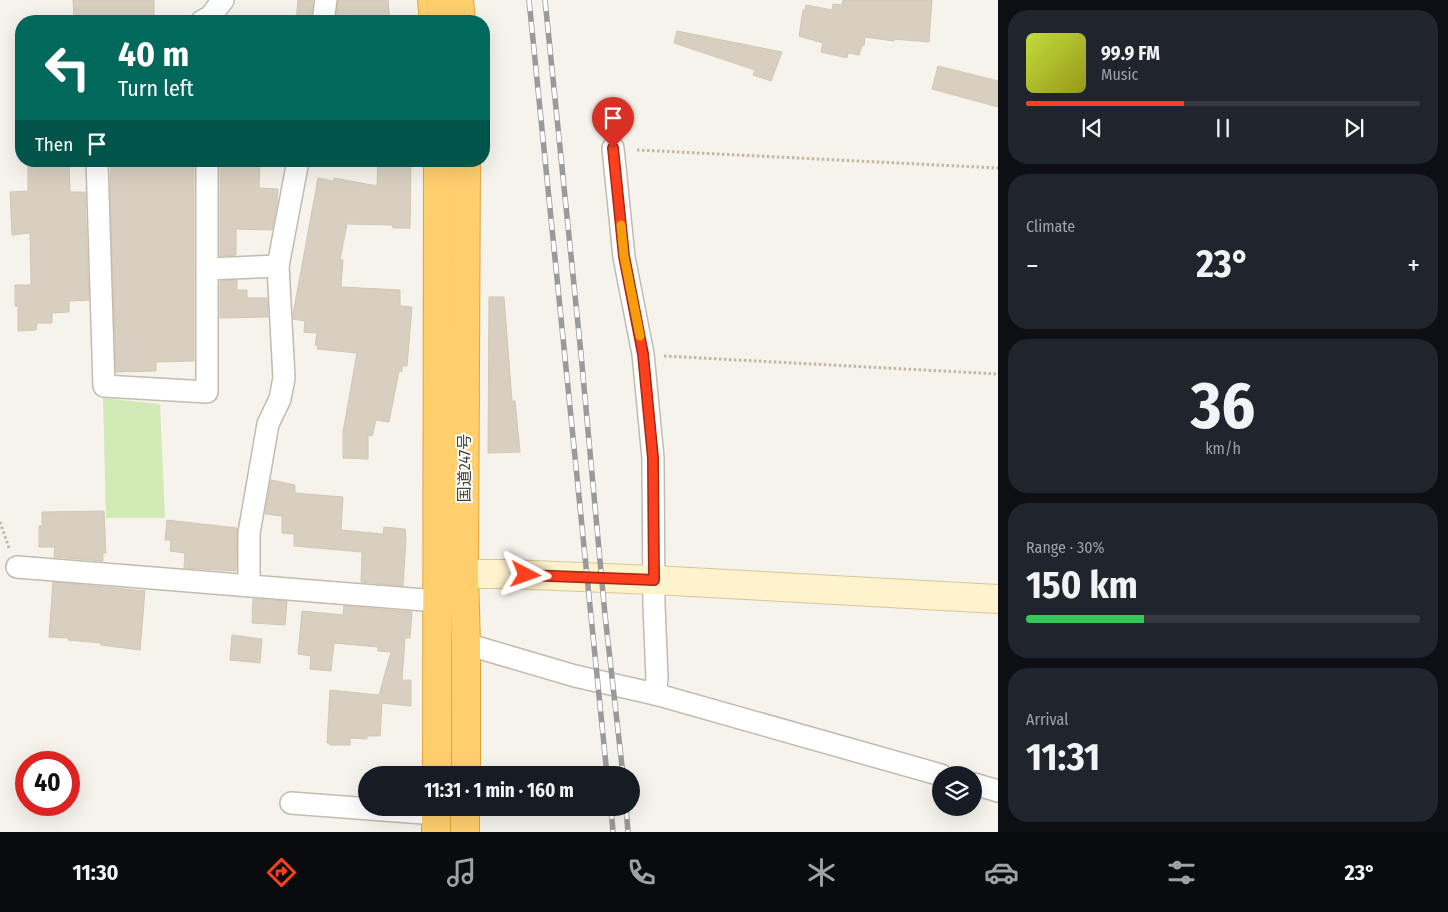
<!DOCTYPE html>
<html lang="en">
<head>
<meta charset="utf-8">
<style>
	:root { --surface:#171b24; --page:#20242c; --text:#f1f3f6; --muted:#9ea1a6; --line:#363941; --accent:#fc3f1d }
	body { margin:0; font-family:"Fira Sans Condensed","Noto Sans JP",sans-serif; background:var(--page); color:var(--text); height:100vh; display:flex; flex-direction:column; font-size:19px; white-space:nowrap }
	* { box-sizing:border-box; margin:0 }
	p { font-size:16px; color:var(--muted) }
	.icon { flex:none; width:28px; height:28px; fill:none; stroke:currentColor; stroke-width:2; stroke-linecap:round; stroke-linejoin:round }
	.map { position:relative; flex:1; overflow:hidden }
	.drawer { display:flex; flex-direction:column; gap:10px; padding:10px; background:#0d0f14; width:450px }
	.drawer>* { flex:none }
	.hud { position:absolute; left:15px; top:15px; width:475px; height:152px; border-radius:20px; box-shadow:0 5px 20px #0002; background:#00695c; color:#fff; overflow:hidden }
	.tools { position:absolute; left:932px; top:766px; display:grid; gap:10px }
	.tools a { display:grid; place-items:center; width:50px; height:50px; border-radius:50%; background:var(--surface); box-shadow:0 5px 20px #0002; font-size:25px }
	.speed { position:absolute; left:15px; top:751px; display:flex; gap:10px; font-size:25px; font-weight:700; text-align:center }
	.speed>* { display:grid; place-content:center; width:65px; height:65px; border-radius:50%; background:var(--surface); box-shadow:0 5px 20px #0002; line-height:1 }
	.speed .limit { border:8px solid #d22; background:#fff; color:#111 }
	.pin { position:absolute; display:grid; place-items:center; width:42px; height:42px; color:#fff; margin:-51px -21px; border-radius:50% 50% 50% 0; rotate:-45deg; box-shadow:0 0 5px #0007 }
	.pin .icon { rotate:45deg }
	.me { position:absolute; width:55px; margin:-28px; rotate:94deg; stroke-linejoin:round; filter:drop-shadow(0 0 4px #0008) }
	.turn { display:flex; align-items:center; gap:18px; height:105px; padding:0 20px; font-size:22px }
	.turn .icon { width:65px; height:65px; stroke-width:2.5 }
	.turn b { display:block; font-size:35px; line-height:42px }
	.then { display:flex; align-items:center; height:48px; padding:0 20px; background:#0003; gap:10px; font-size:19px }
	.big { font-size:38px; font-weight:700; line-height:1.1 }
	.drawer .tile { flex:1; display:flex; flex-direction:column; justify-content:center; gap:8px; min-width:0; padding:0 18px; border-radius:20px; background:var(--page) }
	.drawer .dial { align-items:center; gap:0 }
	.dial b { font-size:65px; line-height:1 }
	.song { display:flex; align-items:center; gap:15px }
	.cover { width:60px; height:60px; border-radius:8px; background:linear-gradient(135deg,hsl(70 70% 55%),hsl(60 70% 35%)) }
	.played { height:5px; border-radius:2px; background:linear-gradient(90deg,var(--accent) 40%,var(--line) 40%) }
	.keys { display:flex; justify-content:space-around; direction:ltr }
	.heat { display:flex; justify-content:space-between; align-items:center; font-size:28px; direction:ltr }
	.charge { height:8px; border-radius:4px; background:linear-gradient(90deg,#34c759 30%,var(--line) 0) }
	.trip { position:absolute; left:358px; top:766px; width:282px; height:50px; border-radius:25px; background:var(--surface); box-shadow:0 5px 20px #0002; font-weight:700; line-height:50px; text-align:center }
	.tab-bar { display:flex; height:80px; justify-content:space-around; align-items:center; background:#090b0e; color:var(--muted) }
	.tab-bar .icon { width:35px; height:35px }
	.tab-bar .active { color:var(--accent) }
	.tab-bar b { font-size:22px; color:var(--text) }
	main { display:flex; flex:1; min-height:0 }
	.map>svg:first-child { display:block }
	.green { fill:#d2eab5 }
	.building { fill:#d8cfc1; stroke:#d3c7b4 }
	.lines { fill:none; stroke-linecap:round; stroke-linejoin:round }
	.street-casing { stroke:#c2bbae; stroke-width:24 }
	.secondary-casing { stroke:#d6c79b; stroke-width:30 }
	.highway-casing { stroke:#e0a43c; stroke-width:30 }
	.path { stroke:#c4b79f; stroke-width:3; stroke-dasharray:2.5 2.5; stroke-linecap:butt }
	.street { stroke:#fff; stroke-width:21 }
	.secondary { stroke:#fff3cd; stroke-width:28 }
	.highway { stroke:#ffcf6e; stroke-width:28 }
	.rail-casing { stroke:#9a9a9a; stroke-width:5.5 }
	.rail { stroke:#fff; stroke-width:4; stroke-dasharray:11; stroke-linecap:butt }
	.route-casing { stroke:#a42913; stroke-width:12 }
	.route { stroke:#fc3f1d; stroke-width:9 }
	.slow { stroke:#f59e0b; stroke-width:9 }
	.labels { text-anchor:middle; stroke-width:4; stroke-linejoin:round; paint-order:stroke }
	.street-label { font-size:16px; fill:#4b4439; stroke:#fff }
</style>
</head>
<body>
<main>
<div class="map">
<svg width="998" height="832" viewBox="0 0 998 832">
	<rect width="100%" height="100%" fill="#f6f3ec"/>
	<path class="green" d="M103 398 160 404 165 518H106Z"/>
	<g class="building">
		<path d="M73 0H154V21H74Z"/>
		<path d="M298 0H313L311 21H296Z"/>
		<path d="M338 0H388L390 21 362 20V15L336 17Z"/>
		<path d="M843 0H932L929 42 894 39V41L865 37 864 46 862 45 859 55 848 53 847 58 821 52 823 43 799 36 803 10H805L806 5 832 10 833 4 842 5Z"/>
		<path d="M677 31 782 52 771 81 753 75 755 70 674 43Z"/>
		<path d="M938 66 998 81V107L932 89Z"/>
		<path d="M113 161H150V165L194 164V361L156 362V371L116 372 110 192 111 166H114Z"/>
		<path d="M220 161H260L259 188 278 189 277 203 272 230 236 229V255L220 256Z"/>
		<path d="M378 161H411L410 228H393L392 225 347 224 340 260H343L341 287 400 290V306L412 307 407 366H402V372L399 371 389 422 376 420 372 436 368 435V459L343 458V432L357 353 317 349 318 346 315 345 317 333 304 332 305 321 293 319V314L318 178 334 181V178L377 186Z"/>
		<path d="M69 163 70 192H85L89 300 69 301V312L52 313V323H37L36 330 18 331V306H15V285H31L30 233 12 235 10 192 28 191V164Z"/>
		<path d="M237 280V290H247V298H267L268 317 220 318V281Z"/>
		<path d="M489 297H504L512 401H515L520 452 488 453Z"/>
		<path d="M271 480 295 485V493L343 497 341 530 383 534 384 527 405 529 406 538 403 586 361 582 362 552 294 546V534L282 533V516L265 514Z"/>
		<path d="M104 511 106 553H103V561L54 557 55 547H39V526H42V512Z"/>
		<path d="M167 520 237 528 236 571 184 568 185 553 170 551 171 540H165Z"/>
		<path d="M53 582 145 591 140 650 101 645V643L68 640 69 638 49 637Z"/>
		<path d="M253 599 287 601 285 625 252 623Z"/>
		<path d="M344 606 412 612 410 638H405L402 680H411V706L382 703 380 736H367V739L350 738V745H330V743H327L330 690 379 695 391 652 378 651V647L334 643 331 671 310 669 311 656 298 654 302 611 343 615Z"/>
		<path d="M232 635 262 639 260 663 230 660Z"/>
	</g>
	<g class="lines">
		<g class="street-casing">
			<g id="street">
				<path d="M202 21 210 17 223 0"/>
				<path d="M323 21 326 0"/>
				<path d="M613 148 624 257 643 354 653 458 654 605 657 679 655 694"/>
				<path d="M97 161 104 386 207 392V161"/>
				<path d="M207 269 278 266"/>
				<path d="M17 567 437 601"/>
				<path d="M249 585V533L268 424 280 399 284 378 278 266 298 161"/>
				<path d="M466 644 575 676 655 694 941 775"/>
				<path d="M974 784 998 791"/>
				<path d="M291 803 436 814"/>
			</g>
		</g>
		<g class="secondary-casing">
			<path id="secondary" d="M464 574H507L654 580 998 599"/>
		</g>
		<g class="highway-casing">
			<g id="highway">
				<path d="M432 0 434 21"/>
				<path d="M459 0 461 21"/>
				<path d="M437 775 438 161"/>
				<path d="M466 775V644L464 574 466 161"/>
				<path d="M436 832V808"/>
				<path d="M465 832V808"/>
			</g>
		</g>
		<g class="path">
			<path d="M637 150 998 168"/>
			<path d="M664 356 998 374"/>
			<path d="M0 522 9 548"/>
		</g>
		<use href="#street" class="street"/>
		<use href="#secondary" class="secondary"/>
		<use href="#highway" class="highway"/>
		<g class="rail-casing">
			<g id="rail">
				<path d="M529 0 607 775"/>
				<path d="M545 0 581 354 605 615 623 775"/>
				<path d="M611 808 613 832"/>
				<path d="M626 808 628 832"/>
			</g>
		</g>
		<use href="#rail" class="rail"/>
	</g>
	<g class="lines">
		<g class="route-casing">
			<path id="route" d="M526 575 654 580 653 458 643 354 624 256 613 148"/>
		</g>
		<use href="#route" class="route"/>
		<path class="slow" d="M621 225 624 256 640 336"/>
	</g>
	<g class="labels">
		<g class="street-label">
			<text transform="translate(464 468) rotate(-90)" y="6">国道247号</text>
		</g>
	</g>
</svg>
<div class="tools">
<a><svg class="icon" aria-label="layers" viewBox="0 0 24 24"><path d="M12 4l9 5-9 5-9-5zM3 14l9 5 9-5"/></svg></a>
</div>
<div class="speed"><div class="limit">40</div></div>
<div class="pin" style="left:613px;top:148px;background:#d93025"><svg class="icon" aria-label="arrive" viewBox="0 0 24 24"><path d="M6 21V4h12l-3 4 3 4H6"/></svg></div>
<svg class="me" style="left:526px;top:575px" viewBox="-20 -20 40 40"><path d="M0-17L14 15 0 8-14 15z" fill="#fc3f1d" stroke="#fff" stroke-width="4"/></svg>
<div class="trip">11:31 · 1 min · 160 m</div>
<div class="hud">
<div class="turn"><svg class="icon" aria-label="left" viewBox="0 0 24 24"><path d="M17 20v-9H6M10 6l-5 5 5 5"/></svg><div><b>40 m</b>Turn left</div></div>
<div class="then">Then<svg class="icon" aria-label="arrive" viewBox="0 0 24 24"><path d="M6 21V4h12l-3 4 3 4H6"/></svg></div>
</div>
</div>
<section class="drawer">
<div class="tile">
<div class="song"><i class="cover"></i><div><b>99.9 FM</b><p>Music</p></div></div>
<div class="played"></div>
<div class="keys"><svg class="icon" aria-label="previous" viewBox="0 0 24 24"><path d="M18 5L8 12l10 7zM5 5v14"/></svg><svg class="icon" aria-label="pause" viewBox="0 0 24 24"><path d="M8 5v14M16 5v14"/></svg><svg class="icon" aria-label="next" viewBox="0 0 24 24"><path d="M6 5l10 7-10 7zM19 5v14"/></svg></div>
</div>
<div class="tile"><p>Climate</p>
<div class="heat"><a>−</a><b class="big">23°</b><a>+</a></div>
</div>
<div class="tile dial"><b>36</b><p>km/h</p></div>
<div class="tile"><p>Range · 30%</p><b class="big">150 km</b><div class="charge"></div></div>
<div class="tile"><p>Arrival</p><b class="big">11:31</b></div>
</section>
</main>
<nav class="tab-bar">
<b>11:30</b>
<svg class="icon active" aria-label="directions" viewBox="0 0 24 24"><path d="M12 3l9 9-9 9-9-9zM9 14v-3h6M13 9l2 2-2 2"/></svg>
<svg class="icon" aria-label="music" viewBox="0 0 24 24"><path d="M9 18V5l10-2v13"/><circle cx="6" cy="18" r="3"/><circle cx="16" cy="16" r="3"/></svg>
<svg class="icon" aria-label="phone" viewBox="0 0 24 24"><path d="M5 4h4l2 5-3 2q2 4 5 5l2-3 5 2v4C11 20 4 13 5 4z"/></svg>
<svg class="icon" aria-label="climate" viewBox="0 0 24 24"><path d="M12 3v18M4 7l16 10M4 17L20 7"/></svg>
<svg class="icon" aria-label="car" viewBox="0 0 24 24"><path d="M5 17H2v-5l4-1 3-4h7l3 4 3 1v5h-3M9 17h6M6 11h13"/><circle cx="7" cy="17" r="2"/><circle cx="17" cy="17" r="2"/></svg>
<svg class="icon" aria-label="filters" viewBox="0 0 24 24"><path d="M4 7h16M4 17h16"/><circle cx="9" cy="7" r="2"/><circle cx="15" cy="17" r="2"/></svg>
<b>23°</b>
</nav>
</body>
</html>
